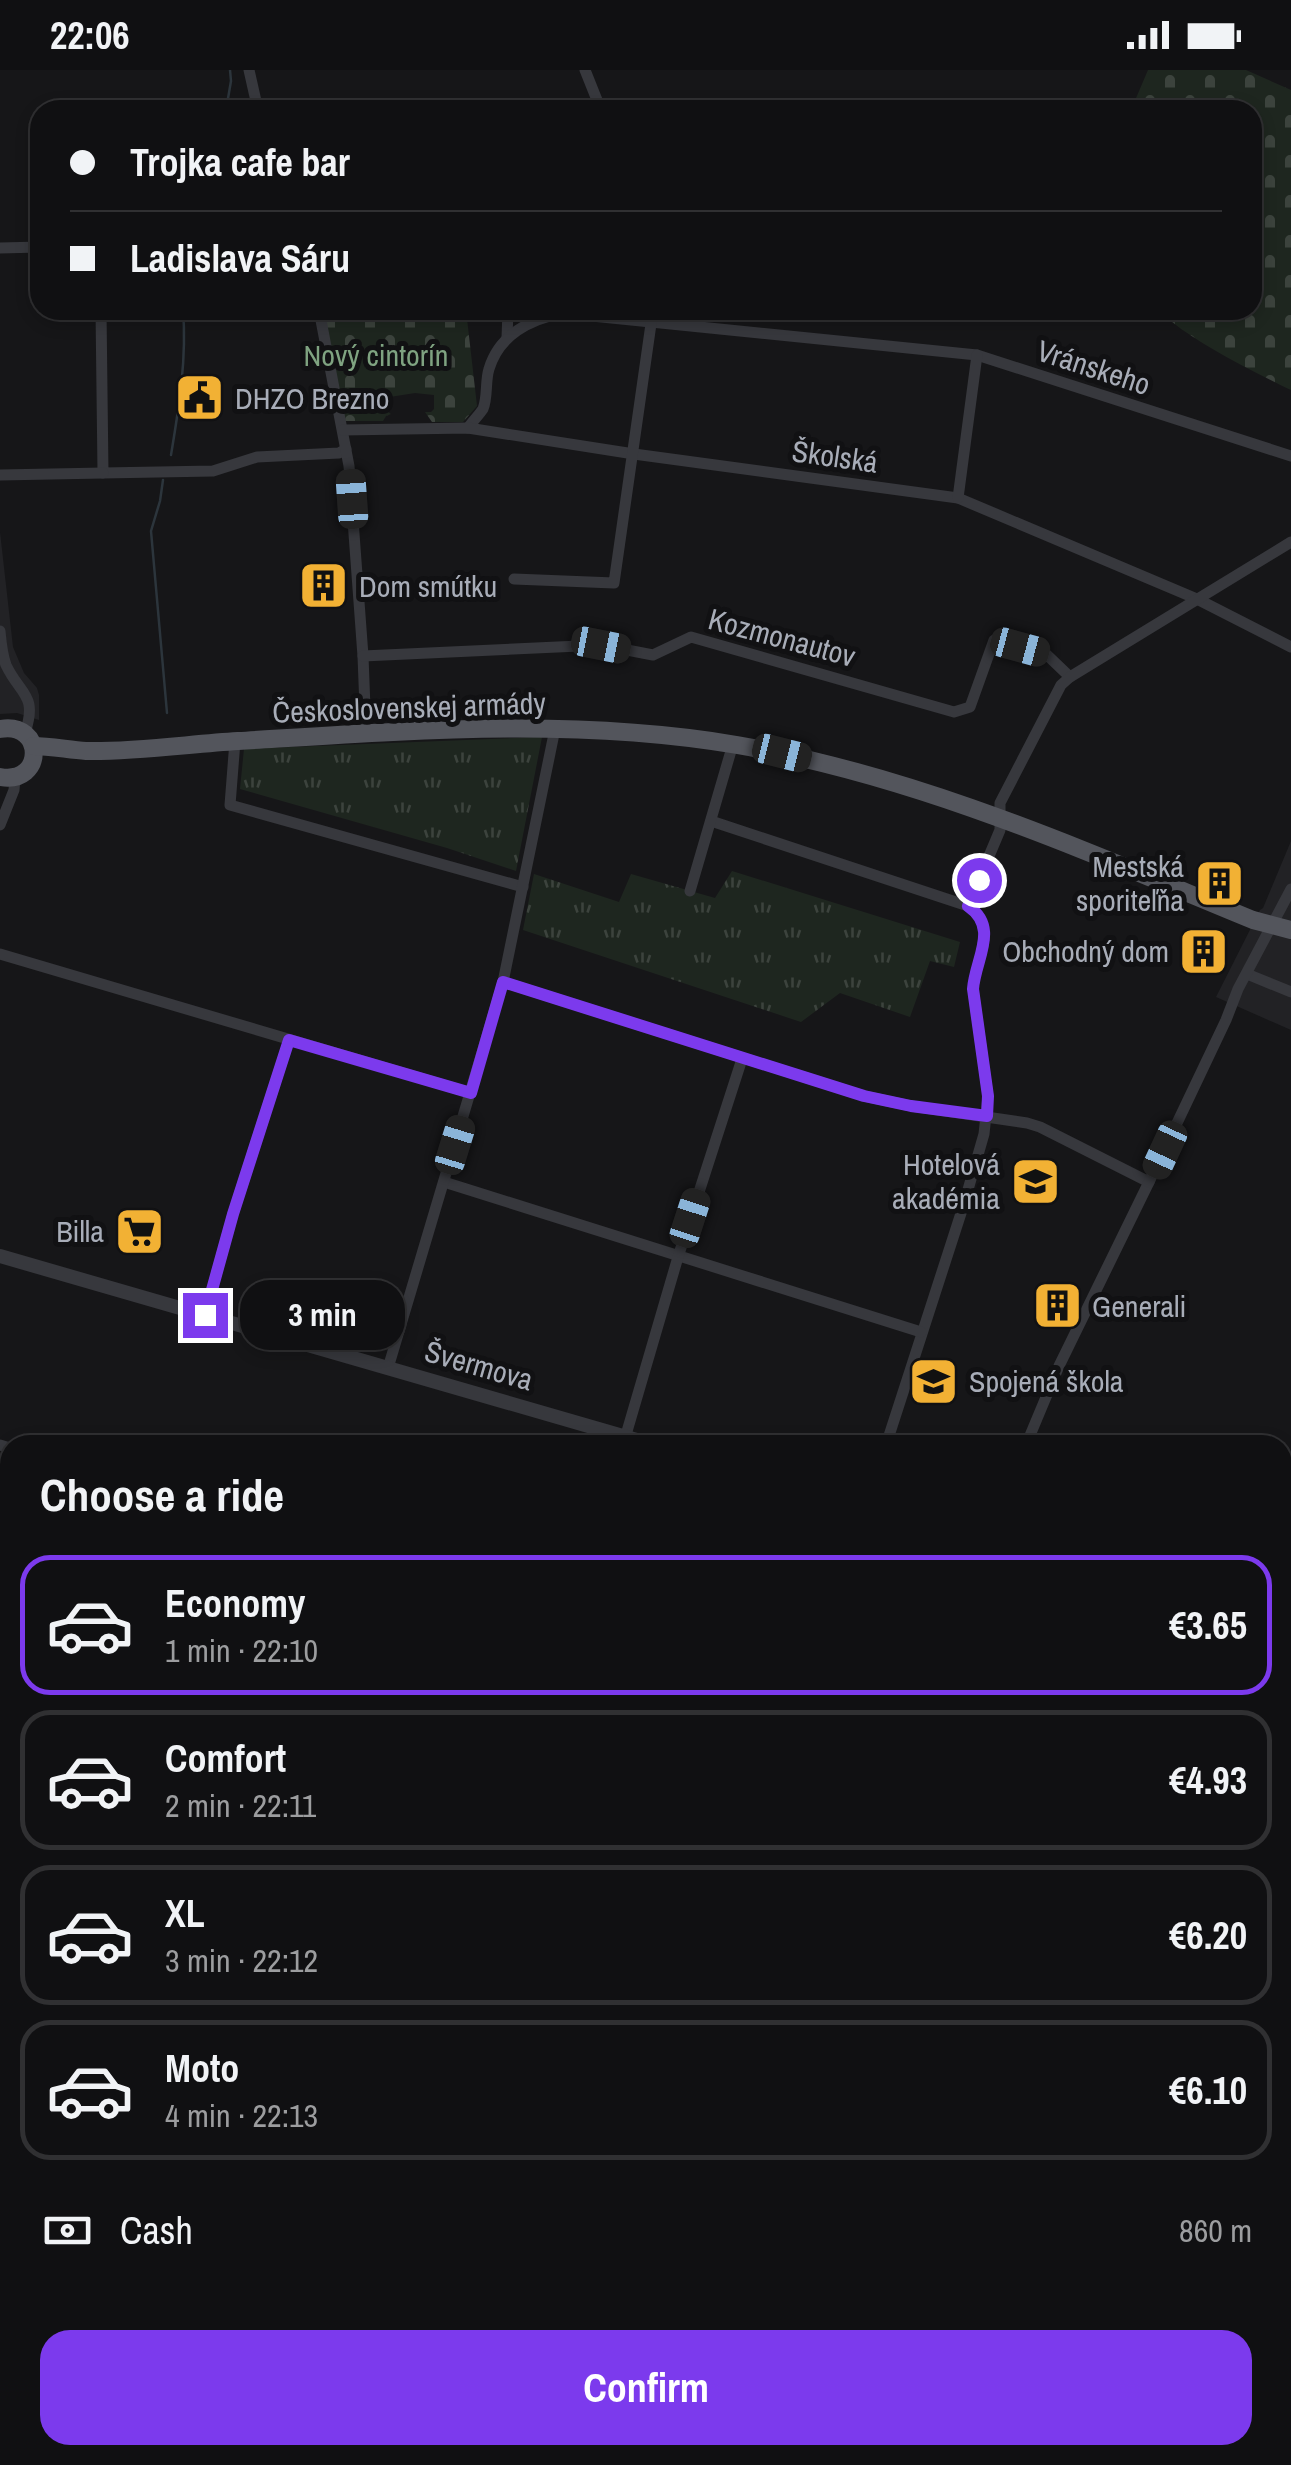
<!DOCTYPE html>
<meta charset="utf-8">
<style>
body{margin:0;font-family:"Archivo Narrow",sans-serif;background:#19191b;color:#f1f3f6;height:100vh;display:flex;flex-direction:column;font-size:38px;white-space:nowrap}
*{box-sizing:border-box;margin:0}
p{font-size:32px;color:#9c9d9f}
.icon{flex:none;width:55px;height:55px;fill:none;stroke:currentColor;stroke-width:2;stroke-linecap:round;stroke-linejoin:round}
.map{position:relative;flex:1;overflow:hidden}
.sheet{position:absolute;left:0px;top:1365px;width:1292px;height:1030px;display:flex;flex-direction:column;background:#101012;border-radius:30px 30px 0 0;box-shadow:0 5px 15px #0003,0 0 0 2px #303032}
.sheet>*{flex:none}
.top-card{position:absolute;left:30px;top:30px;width:1232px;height:220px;border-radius:30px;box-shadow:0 5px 15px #0003,0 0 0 2px #303032;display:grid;align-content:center;height:220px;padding:0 40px;background:#101012}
.end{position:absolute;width:45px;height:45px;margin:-22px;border:12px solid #7c3aed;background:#fff;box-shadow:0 0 0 5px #fff}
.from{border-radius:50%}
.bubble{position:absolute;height:70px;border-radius:30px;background:#101012;box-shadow:0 5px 15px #0003,0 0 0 2px #303032;font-size:32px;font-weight:700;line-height:70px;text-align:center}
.car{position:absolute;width:30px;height:60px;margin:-30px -15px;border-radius:12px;box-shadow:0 0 8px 2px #0007;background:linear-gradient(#222 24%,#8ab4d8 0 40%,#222 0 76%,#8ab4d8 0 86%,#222 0)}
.top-card b{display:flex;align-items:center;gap:35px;height:95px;font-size:38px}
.top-card b+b{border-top:2px solid #303032}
.top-card i{width:25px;height:25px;background:#f1f3f6}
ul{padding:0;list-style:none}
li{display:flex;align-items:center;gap:30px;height:140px;margin:0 20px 15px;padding:0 20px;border:5px solid #303032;border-radius:30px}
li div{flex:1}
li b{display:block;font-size:38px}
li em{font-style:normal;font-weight:700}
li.on{border-color:#7c3aed}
li>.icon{width:90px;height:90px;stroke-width:1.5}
h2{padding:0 40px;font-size:45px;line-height:120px}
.pay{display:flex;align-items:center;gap:25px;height:110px;padding:0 40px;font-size:38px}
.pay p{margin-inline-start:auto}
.button{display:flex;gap:20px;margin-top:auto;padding:20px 40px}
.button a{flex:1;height:115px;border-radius:30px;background:#7c3aed;color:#fff;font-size:40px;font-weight:700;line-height:115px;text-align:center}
.status{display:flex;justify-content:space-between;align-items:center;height:70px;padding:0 50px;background:#101012;direction:ltr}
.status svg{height:28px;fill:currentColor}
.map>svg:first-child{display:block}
.built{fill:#222225}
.grass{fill:url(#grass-tufts)}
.forest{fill:url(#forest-firs)}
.cemetery{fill:url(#cemetery-stones)}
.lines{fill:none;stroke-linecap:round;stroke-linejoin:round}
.stream{stroke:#2c353c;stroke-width:2.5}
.minor{stroke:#37383d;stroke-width:11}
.tertiary{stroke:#37383d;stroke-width:14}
.secondary{stroke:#45474d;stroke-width:15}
.primary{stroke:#53555c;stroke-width:18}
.rail-casing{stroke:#4a4c52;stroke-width:6}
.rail{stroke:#111113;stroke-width:2.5;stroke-dasharray:8;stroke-linecap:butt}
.route{stroke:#7c3aed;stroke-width:12}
.labels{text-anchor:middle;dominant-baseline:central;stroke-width:10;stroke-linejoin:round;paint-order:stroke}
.park-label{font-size:30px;fill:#7fa381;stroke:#111113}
.street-label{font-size:30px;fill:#a8adb8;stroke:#111113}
.poi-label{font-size:30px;fill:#a8adb8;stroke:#111113;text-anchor:start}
</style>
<div class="status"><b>22:06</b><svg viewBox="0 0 49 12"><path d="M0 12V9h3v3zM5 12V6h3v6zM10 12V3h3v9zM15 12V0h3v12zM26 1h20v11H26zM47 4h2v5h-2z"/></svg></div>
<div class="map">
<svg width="1291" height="2395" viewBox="0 0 1291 2395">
<defs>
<pattern id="grass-tufts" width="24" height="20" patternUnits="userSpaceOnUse" patternTransform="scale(2.5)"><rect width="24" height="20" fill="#1e261f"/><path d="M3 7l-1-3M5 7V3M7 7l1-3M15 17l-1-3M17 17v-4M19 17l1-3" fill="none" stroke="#3c433d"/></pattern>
<pattern id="forest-firs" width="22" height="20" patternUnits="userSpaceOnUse" patternTransform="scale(2.5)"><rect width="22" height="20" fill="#1e261f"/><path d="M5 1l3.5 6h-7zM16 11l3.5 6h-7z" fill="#3c433d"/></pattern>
<pattern id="cemetery-stones" width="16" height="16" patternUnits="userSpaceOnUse" patternTransform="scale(2.5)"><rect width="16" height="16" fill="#1e261f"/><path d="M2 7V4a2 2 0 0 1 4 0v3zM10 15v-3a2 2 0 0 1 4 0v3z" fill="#3c433d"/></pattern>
</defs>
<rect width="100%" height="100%" fill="#161618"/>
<g class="built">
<polygon points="0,462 13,577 24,603 37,618 39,625 39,650 17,643 0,644"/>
<polygon points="1291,771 1291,960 1216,927 1260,840 1263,838"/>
<polygon points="0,1659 10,1666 10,2308 0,2304"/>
<polygon points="324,2385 646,2385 647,2395 355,2395"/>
</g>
<g class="grass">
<polygon points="542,667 516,801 447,778 240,719 244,679"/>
<polygon points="732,801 960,872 954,897 930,891 910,947 840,923 801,952 523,860 534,804 619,832 631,804 715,828"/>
<polygon points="1291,2060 1291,2395 943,2395 947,2385 1282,2385 1282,2067"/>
<polygon points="646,2385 813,2385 827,2395 647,2395"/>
</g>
<g class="forest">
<polygon points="0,2304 10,2308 10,2385 71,2385 60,2395 0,2395"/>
<polygon points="972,2385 1227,2385 1218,2395 965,2395"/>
</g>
<g class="cemetery">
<path d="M1148 0H1246L1291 20V320C1252 301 1189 270 1158 240H1252V40H1131Z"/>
<polygon points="321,240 466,240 477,336 463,352 432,352 425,342 431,342 434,339 434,325 415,323 383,328 383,335 388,336 388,342 391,344 386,346 383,351 342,351"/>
</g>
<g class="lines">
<g class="stream">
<polyline points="226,40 231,11 230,0"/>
<path d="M171 385C179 337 187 288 183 240"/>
<polyline points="163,410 160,431 151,461 167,643"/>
<polyline points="252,2385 256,2394"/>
<polyline points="203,2395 219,2385"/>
</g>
<g class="minor">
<polyline points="249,0 258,40"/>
<polyline points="585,0 601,40"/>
<polyline points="0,178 40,177"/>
<polyline points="101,240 103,403 213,401 257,387 339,383 346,379"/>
<polyline points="319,240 349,396 363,586 366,664"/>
<polyline points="507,268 508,240"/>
<path d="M468 358C472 352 479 345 483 339 488 327 485 311 489 299 499 265 530 249 562 243L977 285 1291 386"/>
<polyline points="343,360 468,358 634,384 958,428 1197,529 1291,577"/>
<polyline points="0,405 103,403"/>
<polyline points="958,428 977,285"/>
<polyline points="514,509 614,513 653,240"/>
<path d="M0 561C1 572 2 584 6 595 20 625 38 624 25 663"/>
<polyline points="363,586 601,575 653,585 691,567 954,642 970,637 994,570 1046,584 1070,607"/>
<polyline points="235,671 230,735 523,817"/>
<path d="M711 751 968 836C1000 858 975 889 973 919L988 1026 984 1064 963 1137 886 1375"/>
<polyline points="0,755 14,720 15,708"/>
<polyline points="690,821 733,674"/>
<polyline points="968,836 1000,760 1000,733 1061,615 1070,607 1291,472"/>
<polyline points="0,884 471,1023"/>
<polyline points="1247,904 1291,922"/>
<polyline points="503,912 864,1026 911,1036 1027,1053 1040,1057 1149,1112"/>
<polyline points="444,1112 921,1262"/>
<polyline points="205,1245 233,1144 289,970"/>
<polyline points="388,1298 503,912 555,659"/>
<polyline points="0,1375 10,1378"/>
<polyline points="623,1375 678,1187 742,989"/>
<polyline points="1026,1375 1059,1296 1149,1112 1226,950 1238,919 1291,819"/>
<polyline points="0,1558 10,1564"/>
<polyline points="1282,1560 1291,1563"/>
<polyline points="1282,1644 1291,1647"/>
<polyline points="1282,1931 1291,1926"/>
<polyline points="0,2368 10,2370"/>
<polyline points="172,2385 182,2389 200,2385"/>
<polyline points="857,2385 871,2388 889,2385"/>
<polyline points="259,2395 274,2385"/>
<polyline points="347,2395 347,2385"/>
</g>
<g class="tertiary">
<polyline points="0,1186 654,1375"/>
<polyline points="1282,2108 1291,2101"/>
</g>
<g class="secondary">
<polyline points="1282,1512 1291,1489"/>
<polyline points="927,2385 928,2395"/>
</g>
<g class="primary">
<path d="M0 659C45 651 45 715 0 707"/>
<path d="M33 676C51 676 69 680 86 681 135 682 189 674 238 671 403 661 573 647 737 675 918 706 1085 781 1253 850L1291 860"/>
<polyline points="0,1963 10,1968"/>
<polyline points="1282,2151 1291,2147"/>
</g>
<defs>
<g id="rail">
<polyline points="0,1846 10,1851"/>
<polyline points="1282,2026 1291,2019"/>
<polyline points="0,2045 10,2051"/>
</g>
</defs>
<use href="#rail" class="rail-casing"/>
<use href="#rail" class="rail"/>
</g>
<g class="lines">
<path class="route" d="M205 1245 233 1144 289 970 471 1023 503 912 864 1026 911 1036 987 1046 988 1026 973 919C975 889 1000 858 968 836L979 810"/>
</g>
<defs>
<symbol id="civic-square" viewBox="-11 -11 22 22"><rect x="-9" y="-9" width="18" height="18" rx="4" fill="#f2b134" stroke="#111113"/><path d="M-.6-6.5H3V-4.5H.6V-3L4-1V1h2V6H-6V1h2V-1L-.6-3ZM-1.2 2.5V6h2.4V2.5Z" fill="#111"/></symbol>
<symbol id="building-square" viewBox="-11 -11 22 22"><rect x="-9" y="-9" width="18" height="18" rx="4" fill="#f2b134" stroke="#111113"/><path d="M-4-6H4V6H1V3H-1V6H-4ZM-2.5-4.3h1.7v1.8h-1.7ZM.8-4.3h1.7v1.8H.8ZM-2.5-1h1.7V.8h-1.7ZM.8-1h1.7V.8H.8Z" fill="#111"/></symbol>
<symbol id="school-square" viewBox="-11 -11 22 22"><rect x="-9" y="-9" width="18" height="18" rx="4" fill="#f2b134" stroke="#111113"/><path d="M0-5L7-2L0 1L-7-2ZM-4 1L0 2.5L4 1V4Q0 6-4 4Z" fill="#111"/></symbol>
<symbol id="supermarket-square" viewBox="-11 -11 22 22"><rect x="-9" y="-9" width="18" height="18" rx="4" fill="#f2b134" stroke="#111113"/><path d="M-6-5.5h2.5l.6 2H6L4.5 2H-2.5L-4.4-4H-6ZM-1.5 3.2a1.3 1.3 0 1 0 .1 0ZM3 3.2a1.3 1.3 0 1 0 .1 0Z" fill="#111"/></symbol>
<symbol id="university-square" viewBox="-11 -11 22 22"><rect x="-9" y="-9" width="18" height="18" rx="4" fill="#f2b134" stroke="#111113"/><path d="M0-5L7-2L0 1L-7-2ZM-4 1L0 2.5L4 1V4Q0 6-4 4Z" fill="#111"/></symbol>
</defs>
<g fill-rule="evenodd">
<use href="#civic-square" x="172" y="300" width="55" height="55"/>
<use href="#building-square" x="296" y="488" width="55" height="55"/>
<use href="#building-square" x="1192" y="786" width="55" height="55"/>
<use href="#building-square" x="1176" y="854" width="55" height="55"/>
<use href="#school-square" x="1008" y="1084" width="55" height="55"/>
<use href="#supermarket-square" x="112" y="1134" width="55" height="55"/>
<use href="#building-square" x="1030" y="1208" width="55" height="55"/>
<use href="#university-square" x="906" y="1284" width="55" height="55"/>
</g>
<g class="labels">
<g class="park-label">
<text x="376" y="285">Nový cintorín</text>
</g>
<g class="street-label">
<text transform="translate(1094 297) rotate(18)">Vránskeho</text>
<text transform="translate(835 386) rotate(8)">Školská</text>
<text transform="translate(782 567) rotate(15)">Kozmonautov</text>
<text transform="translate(409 637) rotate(-2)">Československej armády</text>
<text transform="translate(479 1295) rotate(16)">Švermova</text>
</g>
<g class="poi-label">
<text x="235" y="328">DHZO Brezno</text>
<text x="359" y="516">Dom smútku</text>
<text x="1184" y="796" text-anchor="end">Mestská<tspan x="1184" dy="34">sporiteľňa</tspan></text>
<text x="1169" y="881" text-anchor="end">Obchodný dom</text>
<text x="1000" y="1094" text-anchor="end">Hotelová<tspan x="1000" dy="34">akadémia</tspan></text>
<text x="104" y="1161" text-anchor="end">Billa</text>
<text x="1092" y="1236">Generali</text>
<text x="969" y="1311">Spojená škola</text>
</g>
</g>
</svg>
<i class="end from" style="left:979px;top:810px"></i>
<i class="end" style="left:205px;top:1245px"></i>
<div class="bubble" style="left:240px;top:1210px;width:165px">3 min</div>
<i class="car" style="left:352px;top:429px;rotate:356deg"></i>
<i class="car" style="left:601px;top:575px;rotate:101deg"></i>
<i class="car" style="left:1020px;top:577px;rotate:105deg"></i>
<i class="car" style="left:782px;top:683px;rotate:104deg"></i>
<i class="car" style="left:455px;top:1075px;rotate:17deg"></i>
<i class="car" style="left:1165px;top:1080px;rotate:205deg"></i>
<i class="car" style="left:690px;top:1148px;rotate:18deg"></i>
<div class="top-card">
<b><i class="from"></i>Trojka cafe bar</b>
<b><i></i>Ladislava Sáru</b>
</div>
<section class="sheet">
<h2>Choose a ride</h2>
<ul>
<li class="on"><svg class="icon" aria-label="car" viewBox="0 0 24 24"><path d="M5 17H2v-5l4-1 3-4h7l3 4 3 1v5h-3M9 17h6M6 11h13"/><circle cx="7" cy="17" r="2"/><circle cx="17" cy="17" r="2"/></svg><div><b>Economy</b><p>1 min · 22:10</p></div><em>€3.65</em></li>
<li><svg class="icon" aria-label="car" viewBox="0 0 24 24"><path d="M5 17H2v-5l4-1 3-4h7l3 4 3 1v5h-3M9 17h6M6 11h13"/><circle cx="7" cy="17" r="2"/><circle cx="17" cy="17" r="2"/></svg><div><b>Comfort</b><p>2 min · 22:11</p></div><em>€4.93</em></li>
<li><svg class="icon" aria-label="car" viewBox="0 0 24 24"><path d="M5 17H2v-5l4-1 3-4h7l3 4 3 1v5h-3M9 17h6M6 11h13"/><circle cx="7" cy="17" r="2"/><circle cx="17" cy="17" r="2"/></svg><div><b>XL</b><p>3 min · 22:12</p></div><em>€6.20</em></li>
<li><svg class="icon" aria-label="car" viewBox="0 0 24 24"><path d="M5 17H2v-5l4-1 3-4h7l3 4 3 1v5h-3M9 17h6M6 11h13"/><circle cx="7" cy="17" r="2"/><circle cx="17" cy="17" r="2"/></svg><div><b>Moto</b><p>4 min · 22:13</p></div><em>€6.10</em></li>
</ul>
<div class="pay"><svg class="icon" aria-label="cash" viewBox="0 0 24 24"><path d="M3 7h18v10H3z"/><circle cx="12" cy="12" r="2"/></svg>Cash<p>860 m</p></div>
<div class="button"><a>Confirm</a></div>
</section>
</div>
